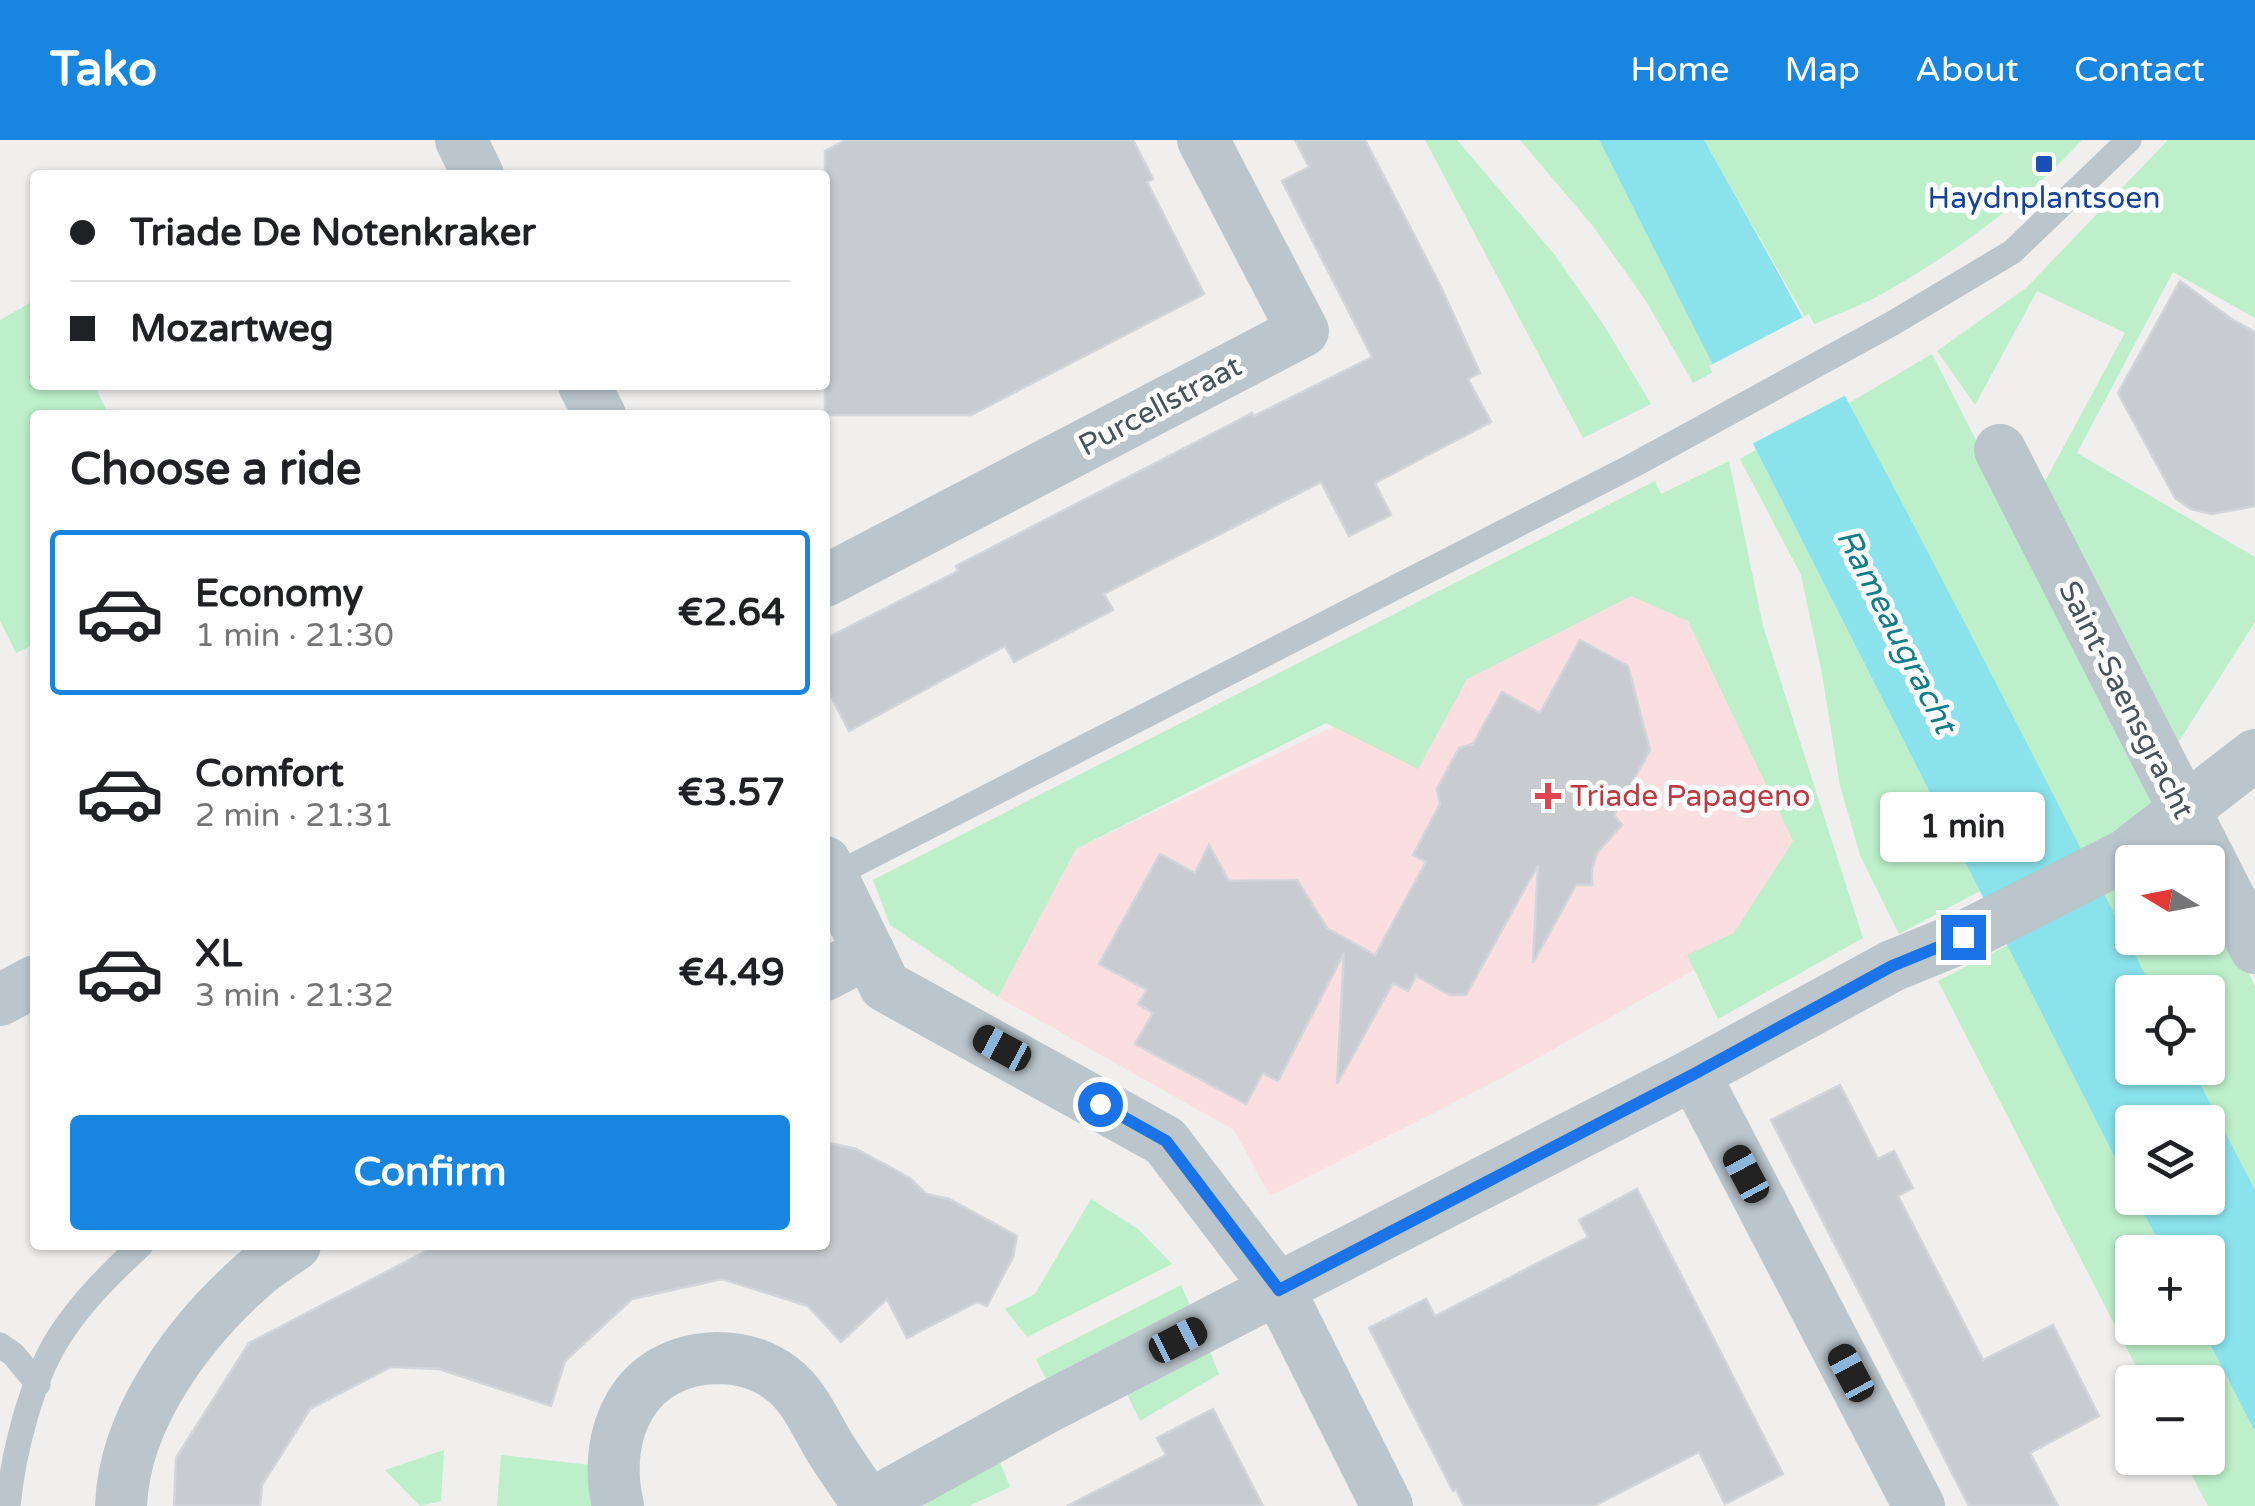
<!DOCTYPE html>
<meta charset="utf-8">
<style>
body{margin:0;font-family:"Varela Round",sans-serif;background:#f2f2f2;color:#202124;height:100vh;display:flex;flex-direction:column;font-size:38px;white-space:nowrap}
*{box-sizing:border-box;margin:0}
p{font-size:32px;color:#757577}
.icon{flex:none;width:55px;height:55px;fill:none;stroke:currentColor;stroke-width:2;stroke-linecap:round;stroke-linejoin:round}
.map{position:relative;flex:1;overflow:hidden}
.sheet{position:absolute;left:30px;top:270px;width:800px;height:840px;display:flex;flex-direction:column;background:#fff;border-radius:10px;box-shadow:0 2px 8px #0004}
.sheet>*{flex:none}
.guide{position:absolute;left:30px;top:30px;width:800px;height:220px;border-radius:10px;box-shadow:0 2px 8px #0004;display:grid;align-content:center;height:220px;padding:0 40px;background:#fff}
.needle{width:65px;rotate:280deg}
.buttons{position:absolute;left:2115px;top:705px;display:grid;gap:20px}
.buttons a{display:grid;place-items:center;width:110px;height:110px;border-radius:10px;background:#fff;box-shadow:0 2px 8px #0004;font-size:50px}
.end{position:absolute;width:45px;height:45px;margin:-22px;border:12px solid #1a73e8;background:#fff;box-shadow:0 0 0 5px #fff}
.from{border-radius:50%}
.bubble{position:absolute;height:70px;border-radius:10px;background:#fff;box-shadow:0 2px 8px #0004;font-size:32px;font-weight:800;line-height:70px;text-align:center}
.car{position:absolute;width:30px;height:60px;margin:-30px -15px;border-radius:12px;box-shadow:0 0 8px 2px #0007;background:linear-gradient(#222 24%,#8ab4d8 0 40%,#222 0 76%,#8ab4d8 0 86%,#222 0)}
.guide b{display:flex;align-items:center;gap:35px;height:95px;font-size:38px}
.guide b+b{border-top:2px solid #e0e0e0}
.guide i{width:25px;height:25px;background:#202124}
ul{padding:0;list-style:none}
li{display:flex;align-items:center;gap:30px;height:165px;margin:0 20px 15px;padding:0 20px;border:5px solid transparent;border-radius:10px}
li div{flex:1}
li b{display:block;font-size:38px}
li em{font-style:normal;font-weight:800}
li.selected{border-color:#1886e1}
li>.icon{width:90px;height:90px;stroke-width:1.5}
h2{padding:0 40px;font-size:45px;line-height:120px}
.button{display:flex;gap:20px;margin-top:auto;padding:20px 40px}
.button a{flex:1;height:115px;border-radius:10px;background:#1886e1;color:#fff;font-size:40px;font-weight:800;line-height:115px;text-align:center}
header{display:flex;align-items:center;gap:60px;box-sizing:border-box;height:140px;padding:0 50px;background:#1886e1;color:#fff}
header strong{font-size:48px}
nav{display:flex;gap:55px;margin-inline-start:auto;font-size:35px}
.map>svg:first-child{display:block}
.medical{fill:#fbdedf}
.green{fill:#bcefca}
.water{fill:#89e2ec}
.pier{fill:#f1eeee}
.building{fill:#c8ccd1;stroke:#d2d5da;stroke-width:2.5}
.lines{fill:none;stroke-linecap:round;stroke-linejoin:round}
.service{stroke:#bac5cc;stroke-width:25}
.minor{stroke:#bac5cc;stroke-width:52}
.route{stroke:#1a73e8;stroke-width:12}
.transit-dot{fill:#1a4fb4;stroke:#fff;stroke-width:4}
.health-dot{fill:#e0444e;stroke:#fff;stroke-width:4}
.labels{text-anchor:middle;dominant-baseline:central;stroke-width:10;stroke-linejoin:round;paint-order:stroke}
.transit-label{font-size:30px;fill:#164399;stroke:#fff}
.street-label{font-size:30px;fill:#46545c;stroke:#fff}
.health-label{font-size:30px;fill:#be3a42;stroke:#fff;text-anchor:start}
.water-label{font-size:32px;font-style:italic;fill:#0c7f8b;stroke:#fff}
</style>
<header>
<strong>Tako</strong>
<nav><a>Home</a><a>Map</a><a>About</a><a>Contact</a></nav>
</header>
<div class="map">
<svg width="2255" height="1366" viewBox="0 0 2255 1366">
<rect width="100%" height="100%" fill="#f1eeee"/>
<polygon class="medical" points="1628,447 1693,478 1805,707 1735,807 1502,938 1270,1056 1234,990 998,857 1076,709"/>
<g class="green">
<polygon points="1425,0 1457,0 1554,114 1605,187 1651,264 1583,298"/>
<polygon points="1520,0 1599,0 1717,230 1693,243 1646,161 1592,85"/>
<path d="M1704 0H2082C2029 58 1961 108 1894 147 1868 163 1838 174 1810 186Z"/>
<polygon points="2168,0 2255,0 2255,178 2173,132 2077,313 2255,417 2255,482 2174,609 2036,358 2125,193 2037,151 1975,265 1937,211 2026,148"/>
<polygon points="35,160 35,245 94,245 109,275 35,275 35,504 16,513 0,481 0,180"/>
<polygon points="1932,214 2191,722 2132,722 2132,798 2208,798 2208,756 2255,846 2255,1050 2192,928 2208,928 2208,852 2153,852 1849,263"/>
<polygon points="1756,310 1980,751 1899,794 1860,715 1840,646 1822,534 1801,435 1740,319"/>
<polygon points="1729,321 1763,486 1863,798 1718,879 1687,815 1734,793 1793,701 1688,481 1631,456 1467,539 1418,629 1326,583 1076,709 998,857 890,785 873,740 1655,341 1661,354"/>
<polygon points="2008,805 2132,1051 2132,1058 2136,1058 2164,1112 2132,1112 2132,1188 2202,1188 2255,1292 2255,1366 2208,1366 2183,1318 2208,1318 2208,1242 2144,1242 1938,841"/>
<polygon points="1091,1059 1138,1089 1172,1124 1027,1197 1005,1169 1035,1154"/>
<polygon points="1181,1145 1192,1170 1046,1239 1036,1219"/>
<polygon points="1208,1207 1219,1234 1140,1281 1127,1254"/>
<polygon points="444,1310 441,1361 420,1366 385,1330"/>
<polygon points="501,1315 591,1325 598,1366 497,1366"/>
<polygon points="1000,1322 1010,1347 969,1366 926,1366 920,1354"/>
</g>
<path class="water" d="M1599 0H1704C1863 280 2008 566 2154 852H2132V928H2192L2255 1050V1292L2202 1188H2208V1112H2164L2136 1058H2208V982H2132V1051Z"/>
<polygon class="pier" points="1809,174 1850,253 1748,306 1709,226"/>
<g class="building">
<polygon points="845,0 1133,0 1153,39 1147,42 1204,154 971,275 825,275 825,11"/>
<polygon points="1295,0 1365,0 1441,147 1480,233 1468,239 1491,282 1375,343 1391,375 1349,396 1321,342 1104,454 1113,470 1014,522 1005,506 849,591 825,545 825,499 958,431 956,426 1233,283 1252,273 1254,276 1372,217 1282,41 1309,27"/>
<polygon points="2180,141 2233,180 2255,192 2255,366 2212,374 2191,369 2175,358 2118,253"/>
<polygon points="1580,500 1628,526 1650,610 1614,675 1622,685 1597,713 1592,728 1592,745 1576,745 1533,823 1538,725 1466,855 1450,855 1416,836 1408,851 1393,843 1337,944 1344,813 1278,941 1263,933 1246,964 1135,904 1153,873 1138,864 1147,850 1099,824 1160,714 1195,733 1209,705 1229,741 1297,740 1327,788 1375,815 1426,722 1413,715 1440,664 1437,649 1459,608 1473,604 1502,552 1540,573"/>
<polygon points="1840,945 1878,1019 1894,1011 1913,1048 1898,1056 1983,1220 2053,1185 2099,1276 2030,1313 2058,1366 1969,1366 1952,1333 1771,980"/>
<polygon points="825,1002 856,1009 910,1038 926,1054 949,1059 1017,1096 1013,1117 987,1166 977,1162 907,1198 887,1159 841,1202 808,1166 722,1139 632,1159 565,1221 551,1266 439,1229 391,1227 310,1269 262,1345 260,1366 174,1366 176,1318 249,1203 438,1105 825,1105"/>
<polygon points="1637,1049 1783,1334 1725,1364 1699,1312 1594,1366 1464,1366 1456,1349 1453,1351 1369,1188 1426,1159 1435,1176 1507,1139 1588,1097 1579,1080"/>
<polygon points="1213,1269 1263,1366 1067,1366 1166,1315 1157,1298"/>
</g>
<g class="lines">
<g class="service">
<polyline points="825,740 1632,326 1893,183 2012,112 2129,0"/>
<polyline points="0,1205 13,1214 38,1244"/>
<path d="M8 1366C13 1314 31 1241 59 1197 82 1161 111 1133 141 1105"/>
</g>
<g class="minor">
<polyline points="461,0 478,35"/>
<polyline points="584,245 600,275"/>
<polyline points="2000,310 2255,808"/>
<polyline points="825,441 1303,191 1203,0"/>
<polyline points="825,722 885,846 1165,1001 1279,1150 1387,1366"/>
<polyline points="825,835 869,812"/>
<polyline points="0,860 35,841"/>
<polyline points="1694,934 1919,1366"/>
<path d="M121 1366C124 1279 188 1193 251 1137 264 1125 280 1115 295 1105"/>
<path d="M618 1366C601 1293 634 1220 717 1218 739 1218 763 1224 782 1239 804 1255 816 1285 830 1308 843 1328 856 1347 869 1366"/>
<polyline points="868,1366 1042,1270 1694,934 1892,826 1963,797 2126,715 2255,615"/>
</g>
</g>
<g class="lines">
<polyline class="route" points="1100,964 1166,1001 1279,1150 1694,934 1892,826 1963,797"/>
</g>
<rect class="transit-dot" x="2034" y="14" width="20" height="20" rx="5"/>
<path class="health-dot" d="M1543 641h10v10h10v10h-10v10h-10v-10h-10v-10h10z"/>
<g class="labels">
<g class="transit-label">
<text x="2044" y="58">Haydnplantsoen</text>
</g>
<g class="street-label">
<text transform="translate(1160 266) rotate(-28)">Purcellstraat</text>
<text transform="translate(2126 560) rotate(63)">Saint-Saensgracht</text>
</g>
<g class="health-label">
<text x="1570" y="656">Triade Papageno</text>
</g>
<g class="water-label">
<text transform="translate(1896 491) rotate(63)">Rameaugracht</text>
</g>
</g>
</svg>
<div class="buttons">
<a><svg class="needle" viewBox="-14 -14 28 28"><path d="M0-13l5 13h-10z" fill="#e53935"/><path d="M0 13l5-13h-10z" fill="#757577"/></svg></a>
<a><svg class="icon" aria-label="locate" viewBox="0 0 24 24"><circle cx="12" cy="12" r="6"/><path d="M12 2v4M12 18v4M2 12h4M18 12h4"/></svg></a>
<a><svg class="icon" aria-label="layers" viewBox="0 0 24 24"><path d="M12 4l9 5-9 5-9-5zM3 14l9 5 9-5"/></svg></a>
<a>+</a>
<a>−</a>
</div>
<i class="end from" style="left:1100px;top:964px"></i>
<i class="end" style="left:1963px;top:797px"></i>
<div class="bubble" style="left:1880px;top:652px;width:165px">1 min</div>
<i class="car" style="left:1002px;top:908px;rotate:298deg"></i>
<i class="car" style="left:1746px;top:1034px;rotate:332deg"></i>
<i class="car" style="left:1178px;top:1200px;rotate:63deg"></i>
<i class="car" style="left:1851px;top:1233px;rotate:332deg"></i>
<div class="guide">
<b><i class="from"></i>Triade De Notenkraker</b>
<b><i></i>Mozartweg</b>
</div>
<section class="sheet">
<h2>Choose a ride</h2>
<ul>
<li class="selected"><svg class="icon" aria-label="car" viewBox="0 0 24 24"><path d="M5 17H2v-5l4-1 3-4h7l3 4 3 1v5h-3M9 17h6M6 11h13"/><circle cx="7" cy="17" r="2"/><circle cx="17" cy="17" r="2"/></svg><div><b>Economy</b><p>1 min · 21:30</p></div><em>€2.64</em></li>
<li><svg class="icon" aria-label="car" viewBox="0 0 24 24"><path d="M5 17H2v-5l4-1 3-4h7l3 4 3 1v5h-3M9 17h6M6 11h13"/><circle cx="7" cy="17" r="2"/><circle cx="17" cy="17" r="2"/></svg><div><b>Comfort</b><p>2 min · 21:31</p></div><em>€3.57</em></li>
<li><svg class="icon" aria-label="car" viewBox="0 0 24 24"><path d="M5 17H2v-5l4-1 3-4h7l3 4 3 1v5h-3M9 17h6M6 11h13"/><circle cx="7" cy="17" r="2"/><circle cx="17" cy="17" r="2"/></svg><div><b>XL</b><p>3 min · 21:32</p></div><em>€4.49</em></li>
</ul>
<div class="button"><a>Confirm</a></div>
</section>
</div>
